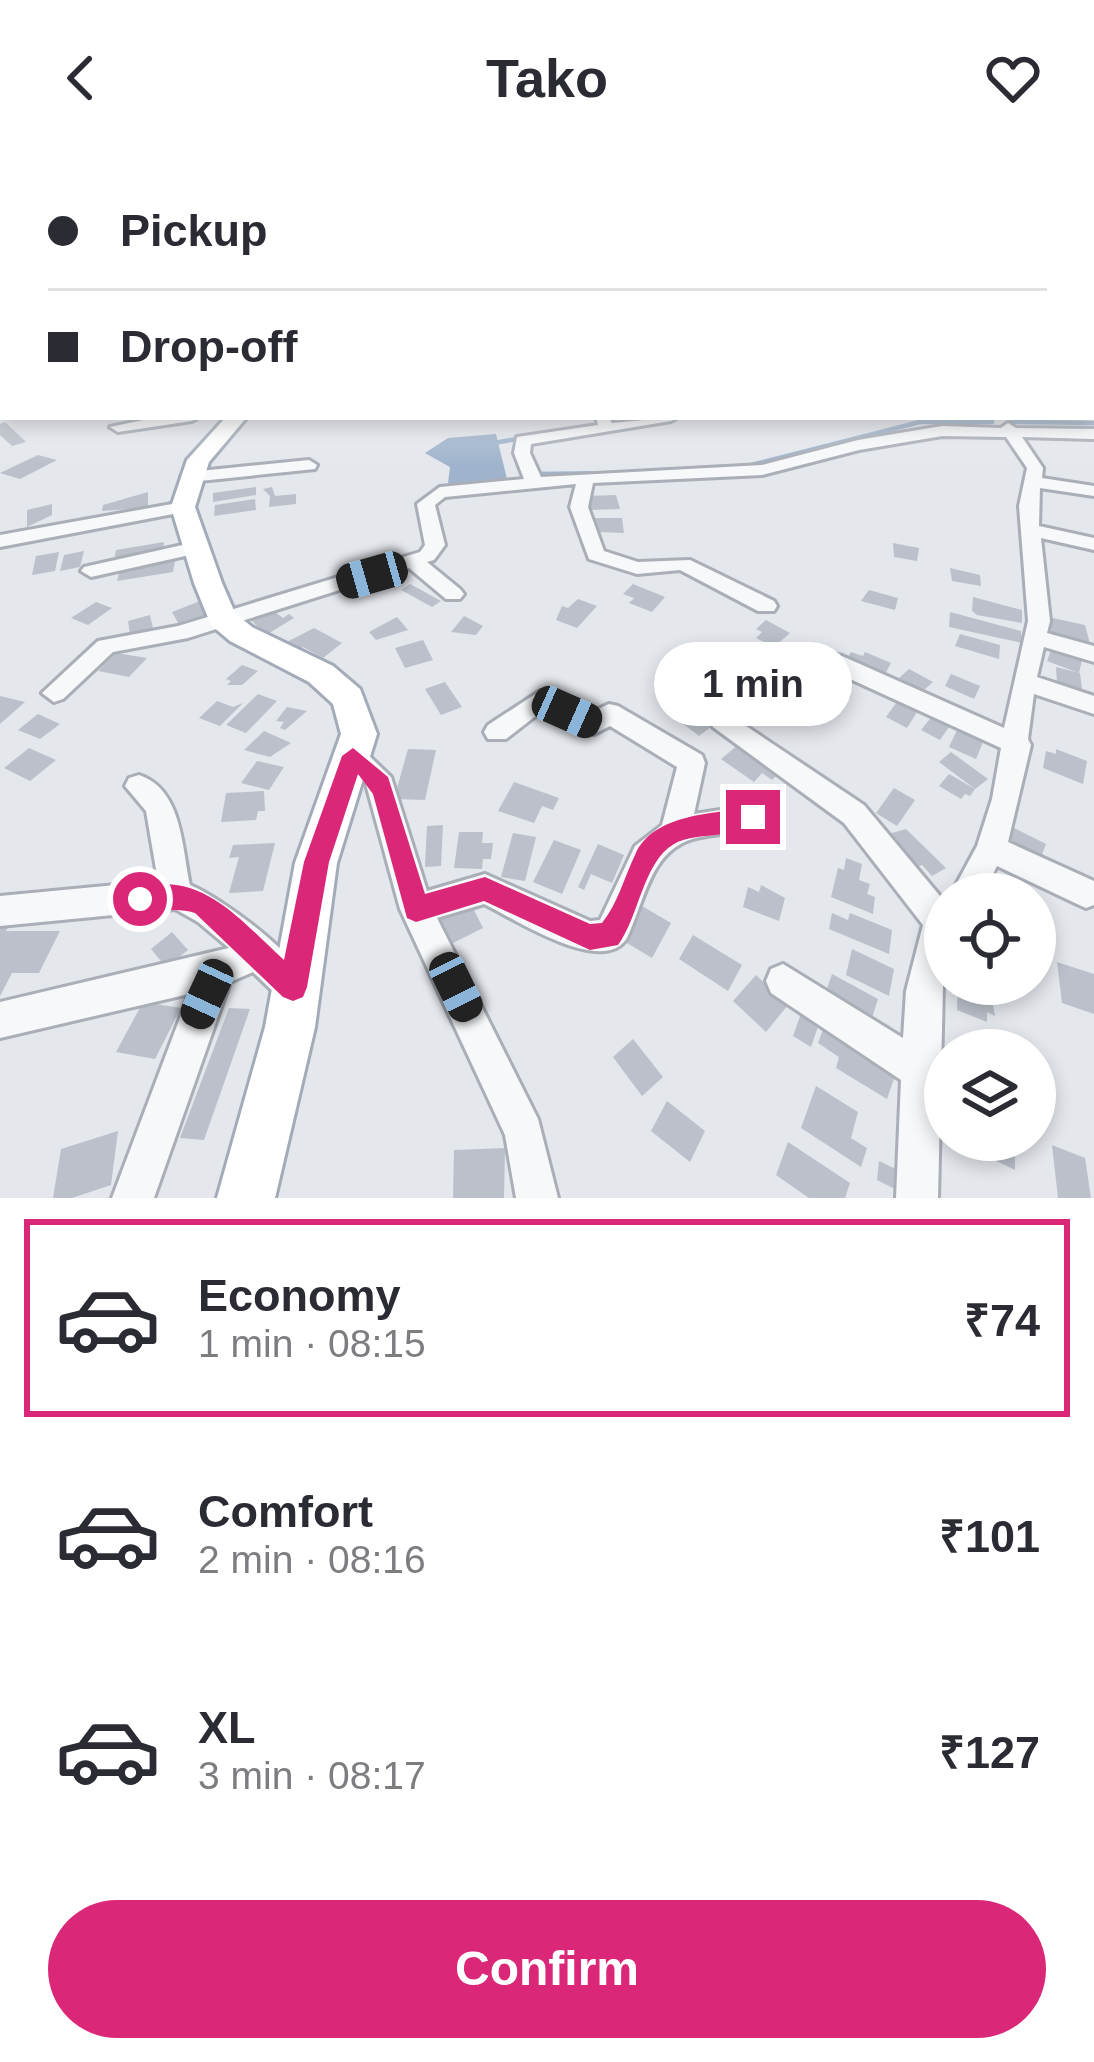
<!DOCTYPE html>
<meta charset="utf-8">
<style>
body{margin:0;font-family:Arial,sans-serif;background:#f2f2f3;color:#2b2b33;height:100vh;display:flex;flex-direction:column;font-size:45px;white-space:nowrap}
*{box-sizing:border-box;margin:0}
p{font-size:39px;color:#7c7c81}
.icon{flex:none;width:66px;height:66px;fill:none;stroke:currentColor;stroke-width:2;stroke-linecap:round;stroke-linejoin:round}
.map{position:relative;height:1042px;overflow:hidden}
.panel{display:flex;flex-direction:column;background:#fff;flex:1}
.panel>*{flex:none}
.top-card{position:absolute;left:0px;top:0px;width:1095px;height:264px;box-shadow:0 6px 18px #0003;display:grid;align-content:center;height:264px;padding:0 48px;background:#fff}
.tools{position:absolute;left:924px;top:717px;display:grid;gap:24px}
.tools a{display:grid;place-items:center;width:132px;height:132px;border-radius:50%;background:#fff;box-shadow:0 6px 18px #0003;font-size:60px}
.end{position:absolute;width:54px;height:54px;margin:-27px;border:15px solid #db2777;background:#fff;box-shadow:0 0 0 6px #fff}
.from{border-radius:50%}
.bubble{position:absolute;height:84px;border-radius:42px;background:#fff;box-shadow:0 6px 18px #0003;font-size:39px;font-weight:600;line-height:84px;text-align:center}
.car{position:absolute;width:36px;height:72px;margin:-36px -18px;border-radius:15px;box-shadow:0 0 9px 3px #0007;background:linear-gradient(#222 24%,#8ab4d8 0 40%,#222 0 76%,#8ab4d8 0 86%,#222 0)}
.top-card b{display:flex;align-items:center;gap:42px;height:114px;font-size:45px}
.top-card b+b{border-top:3px solid #e1e1e2}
.top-card i{width:30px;height:30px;background:#2b2b33}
ul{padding:21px 0 0;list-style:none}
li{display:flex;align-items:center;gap:36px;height:198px;margin:0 24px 18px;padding:0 24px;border:6px solid transparent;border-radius:0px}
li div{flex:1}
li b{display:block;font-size:45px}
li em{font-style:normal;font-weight:600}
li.active{border-color:#db2777}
li>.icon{width:108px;height:108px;stroke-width:1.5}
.button{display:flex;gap:24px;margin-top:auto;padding:24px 48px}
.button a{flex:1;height:138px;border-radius:72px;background:#db2777;color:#fff;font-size:48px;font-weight:600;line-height:138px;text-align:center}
header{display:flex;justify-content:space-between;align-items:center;height:156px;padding:0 48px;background:#fff;font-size:54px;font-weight:600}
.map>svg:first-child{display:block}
.water{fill:#9fb4cc}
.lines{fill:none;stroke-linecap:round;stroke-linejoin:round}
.stream-far1{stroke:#9fb4cc;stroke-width:3}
.stream{stroke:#9fb4cc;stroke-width:4.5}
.building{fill:#bbc0ca}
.minor-casing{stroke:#a9aeb7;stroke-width:6}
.major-casing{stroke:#a3abb8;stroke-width:6}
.minor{fill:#f7f8fa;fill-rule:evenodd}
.major{fill:#fff;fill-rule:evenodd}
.route{fill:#db2777}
</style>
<header><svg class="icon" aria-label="back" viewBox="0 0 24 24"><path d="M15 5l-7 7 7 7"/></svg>Tako<svg class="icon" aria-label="heart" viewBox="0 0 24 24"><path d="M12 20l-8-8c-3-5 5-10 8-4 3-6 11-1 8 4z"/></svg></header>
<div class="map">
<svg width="1094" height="1042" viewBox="0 0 1094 1042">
<rect width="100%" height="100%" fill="#e4e7ec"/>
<polygon class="water" points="496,278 508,327 448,327 450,311 425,297 448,282"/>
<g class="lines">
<polyline class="stream-far1" points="643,263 654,261"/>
<g class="stream">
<polyline points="628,266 654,261"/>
<polyline points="1011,266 1094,267"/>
<polyline points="494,287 522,282"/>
<polyline points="744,311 920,266 992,266"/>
<polyline points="534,318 623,317"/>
</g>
</g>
<g class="building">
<polygon points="5,266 26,286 12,290 0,279 0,268"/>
<polygon points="38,299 57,304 20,323 0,317"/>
<polygon points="256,331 256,339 213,346 213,337"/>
<polygon points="272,331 275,340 296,338 296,348 269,351 270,340 263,333"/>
<polygon points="148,336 148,352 102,355 103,349"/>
<polygon points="616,339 620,353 589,354 586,340"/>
<polygon points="255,343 256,354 214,360 215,349"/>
<polygon points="52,348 52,359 27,371 27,354"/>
<polygon points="595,362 622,362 624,377 596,376"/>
<polygon points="164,386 163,397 114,405 116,394"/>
<polygon points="893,387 919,392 917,405 894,401"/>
<polygon points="84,395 80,411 60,415 64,399"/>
<polygon points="59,396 55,415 32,419 36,400"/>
<polygon points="175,405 173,416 117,425 120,413"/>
<polygon points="950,412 980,419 981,430 952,425"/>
<polygon points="410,428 441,445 432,451 401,434"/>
<polygon points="633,428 665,441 652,456 629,447 634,442 623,438"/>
<polygon points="869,434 898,442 895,454 861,445"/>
<polygon points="973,441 1022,454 1022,467 977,459 972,455"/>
<polygon points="578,443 597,450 577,472 556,464 562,450 568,452"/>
<polygon points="200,445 210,460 181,472 172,456"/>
<polygon points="96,446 112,452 88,469 71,462"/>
<polygon points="268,451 283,462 289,458 294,462 266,479 248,461"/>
<polygon points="950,456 1021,475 1022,487 949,471"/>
<polygon points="150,459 153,472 130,479 128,465"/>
<polygon points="464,460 483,470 476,479 451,476"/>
<polygon points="397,461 408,474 376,484 369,476"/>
<polygon points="1048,461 1085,469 1090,488 1052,479"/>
<polygon points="766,464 790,477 774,491 756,482 762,476 756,473"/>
<polygon points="314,472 342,487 323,502 303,491 296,496 283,488"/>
<polygon points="960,478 1000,489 999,503 955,490"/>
<polygon points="423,484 433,504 405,512 395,492"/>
<polygon points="803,486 825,496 810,514 788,503"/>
<polygon points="1053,489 1082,504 1079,517 1047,505"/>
<polygon points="851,496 863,500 865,496 891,507 884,520 846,504"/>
<polygon points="116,497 147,502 129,521 98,515"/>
<polygon points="732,502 760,521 747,530 719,510"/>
<polygon points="242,509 258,515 242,529 227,529 231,525 226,523"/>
<polygon points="1056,511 1080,517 1082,533 1057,527"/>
<polygon points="909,513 933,526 923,535 899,522"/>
<polygon points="951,518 980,530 974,543 945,530"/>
<polygon points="445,526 462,551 441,559 425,533"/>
<polygon points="258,538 277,545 246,577 226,569"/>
<polygon points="0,540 25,546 0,568"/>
<polygon points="707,541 727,555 713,566 692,551"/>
<polygon points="899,543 919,553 907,572 886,561"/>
<polygon points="217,545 233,551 243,547 220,570 199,562"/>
<polygon points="287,551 307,555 285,574 280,572 284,566 276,565"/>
<polygon points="688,555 711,571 699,580 677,563"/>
<polygon points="38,558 60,568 40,583 18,574"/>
<polygon points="933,559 951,568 940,584 921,574"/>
<polygon points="957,574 983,586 976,603 949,591"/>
<polygon points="264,575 291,587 270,601 244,594"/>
<polygon points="739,588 780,616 772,624 762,617 754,626 721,603"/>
<polygon points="29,592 56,604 30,625 4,612"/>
<polygon points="408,593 436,594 425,644 394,643"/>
<polygon points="1056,593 1087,605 1083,628 1043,612 1046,595 1056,598"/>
<polygon points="951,596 988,623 975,633 939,606"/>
<polygon points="257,605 284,611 269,634 241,627"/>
<polygon points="949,618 975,633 970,640 965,638 961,643 939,630"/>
<polygon points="514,626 559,642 553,654 542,650 534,667 498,655"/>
<polygon points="894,632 915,644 897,670 876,657"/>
<polygon points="264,635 265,655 258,655 256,664 221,666 226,637"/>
<polygon points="1004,667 1046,688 1041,701 999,679"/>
<polygon points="443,669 441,710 425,711 427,670"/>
<polygon points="906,673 946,712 932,720 922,709 917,711 885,679"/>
<polygon points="459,676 483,676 482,687 493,687 491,703 483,703 482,713 454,712"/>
<polygon points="513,677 536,681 525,725 501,721"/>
<polygon points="554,684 581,694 562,738 533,726"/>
<polygon points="275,687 263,735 229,737 239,701 229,702 233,689"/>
<polygon points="598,688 624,699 612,727 591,718 584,734 578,731"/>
<polygon points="846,702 862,708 859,724 870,728 867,738 875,741 873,758 831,741 838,712 844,714"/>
<polygon points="761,729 785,742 779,765 743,751 748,731 759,736"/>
<polygon points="469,744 483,772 449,789 436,760"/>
<polygon points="642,750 671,767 652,802 622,784"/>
<polygon points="832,757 848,764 850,757 892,774 889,798 829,773"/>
<polygon points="0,768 10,768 6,775 60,775 39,817 12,817 0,840"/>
<polygon points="172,776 188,794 166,811 151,793"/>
<polygon points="693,779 742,809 728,835 679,803"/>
<polygon points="852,793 894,813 889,840 846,819"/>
<polygon points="1057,806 1094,818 1094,858 1062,847"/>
<polygon points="832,818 878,843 869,871 823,844"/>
<polygon points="756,819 788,849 766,876 733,845"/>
<polygon points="958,828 990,834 995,860 987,856 987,866 957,854"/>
<polygon points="143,846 181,852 155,903 116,896"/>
<polygon points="804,849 822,859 811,891 793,880"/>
<polygon points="229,852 250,853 204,984 180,982"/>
<polygon points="824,871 896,917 887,943 836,912 839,901 818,887"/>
<polygon points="633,883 663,921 642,940 613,901"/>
<polygon points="816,930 858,956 851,982 867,992 861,1011 801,972"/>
<polygon points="667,945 705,975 690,1006 651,975"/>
<polygon points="118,975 111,1029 72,1042 53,1042 61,993"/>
<polygon points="985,984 1015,984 1015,1014 984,999"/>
<polygon points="788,986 850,1027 845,1042 809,1042 776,1019"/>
<polygon points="1052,989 1085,1002 1091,1042 1058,1042"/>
<polygon points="505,992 504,1042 453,1042 454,994"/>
<polygon points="879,1005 904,1017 903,1037 877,1024"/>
</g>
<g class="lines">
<defs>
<g id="minor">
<rect x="1092" y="195" width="2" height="8"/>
<polygon points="0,236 3,236 0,245"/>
<polygon points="158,261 199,261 192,265 118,276 110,271"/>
<polygon points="596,261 608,261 612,267 678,261 671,265 531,288 530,297 541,321 762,309 858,284 942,270 1001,272 1008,267 1016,272 1094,273 1094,283 1022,281 1043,312 1042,322 1094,330 1094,340 1040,332 1039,370 1094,382 1094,394 1041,382 1050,465 1047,477 1094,490 1094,506 1044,491 1037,521 1094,540 1094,558 1034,538 1028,583 1031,589 1008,686 1094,725 1094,749 1086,752 1075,747 997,710 983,738 951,738 977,690 992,643 1001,592 826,512 822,506 834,498 842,500 1004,572 1028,465 1019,350 1027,312 1006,281 942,280 859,294 762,319 593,327 588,351 604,395 638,406 690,404 774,445 777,450 774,455 758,455 680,414 637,418 589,403 570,351 576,328 445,341 435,349 445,389 434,404 427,406 460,433 464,438 460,443 446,443 409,412 188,482 113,496 63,543 54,546 42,537 98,485 178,470 420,396 425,389 417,348 440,331 524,323 514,297 517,281 598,269"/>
<polygon points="309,304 317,309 315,313 190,326 181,321 190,316"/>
<polygon points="183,346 192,351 189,355 0,391 0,379"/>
<polygon points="196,386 206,392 203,396 91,421 81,415 84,411"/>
<path d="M540 535 592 556 609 548 618 550 702 599 705 607 694 658 753 649 763 652 767 661 763 670C742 677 718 677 696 682 650 693 645 745 627 782 603 821 515 763 484 748L437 762 538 963 558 1042H516L505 979 400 753 366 628 340 600 344 593 353 589 362 593 391 621 427 735 485 718 590 765 600 764 635 690 662 669 677 611 610 570 594 578 542 555 506 583H488L484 576 488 569Z"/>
<polygon points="722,554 864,649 945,746 938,1042 896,1042 901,924 771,837 766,825 771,813 783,808 903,882 906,835 923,769 844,667 713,571 709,564 713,557"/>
<path d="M139 619C182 633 182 691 190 729 223 743 297 798 310 831L305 843 293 848 281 843 253 816 230 826 154 1042H112L189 838 0 882V846L229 792 198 766 175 753 0 770V740L158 725 146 655 125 630 129 622Z"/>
</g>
<polygon id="major" points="226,261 247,261 209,306 195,351 222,427 235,457 252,471 333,510 360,533 377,578 337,707 315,871 275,1042 217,1042 265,871 295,707 341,578 333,548 309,526 230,485 211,469 194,427 171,351 187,304"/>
</defs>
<use href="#minor" class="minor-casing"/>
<use href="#major" class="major-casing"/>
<use href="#minor" class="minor"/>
<use href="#major" class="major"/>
</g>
<linearGradient id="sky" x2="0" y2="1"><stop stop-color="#8bb4dd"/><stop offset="0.53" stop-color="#f3f4f6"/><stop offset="1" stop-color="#f3f4f6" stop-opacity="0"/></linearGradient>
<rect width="1094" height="309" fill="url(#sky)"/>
<path class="route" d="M353 592 388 621 425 738 485 721 590 768 602 767C618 747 624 722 635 699 653 657 714 658 753 651L765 661C748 685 699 674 674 688 643 706 639 761 618 789L590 794 484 745 416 766 407 762 373 638 358 618 329 706 307 831 303 841 293 845 283 841 195 757C172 749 152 760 131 752L127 743 131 735C198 709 239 763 284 804L304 706 342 600Z"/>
</svg>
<div class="tools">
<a><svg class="icon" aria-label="locate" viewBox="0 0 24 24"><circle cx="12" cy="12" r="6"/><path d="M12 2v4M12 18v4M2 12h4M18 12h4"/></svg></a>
<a><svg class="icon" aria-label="layers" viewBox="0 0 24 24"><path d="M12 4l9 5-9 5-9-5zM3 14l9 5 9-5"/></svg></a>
</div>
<i class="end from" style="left:140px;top:743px"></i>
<i class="end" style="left:753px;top:661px"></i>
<div class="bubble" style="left:654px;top:486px;width:198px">1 min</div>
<i class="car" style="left:372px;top:419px;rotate:254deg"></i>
<i class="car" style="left:567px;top:556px;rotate:114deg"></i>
<i class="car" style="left:456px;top:831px;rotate:154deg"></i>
<i class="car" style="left:207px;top:838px;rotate:205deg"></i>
<div class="top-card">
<b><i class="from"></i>Pickup</b>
<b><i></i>Drop-off</b>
</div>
</div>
<section class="panel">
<ul>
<li class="active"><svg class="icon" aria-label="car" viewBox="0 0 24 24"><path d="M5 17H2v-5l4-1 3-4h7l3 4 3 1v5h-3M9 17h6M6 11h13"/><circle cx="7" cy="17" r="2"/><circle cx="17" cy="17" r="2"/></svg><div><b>Economy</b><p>1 min · 08:15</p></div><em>₹74</em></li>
<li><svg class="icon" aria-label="car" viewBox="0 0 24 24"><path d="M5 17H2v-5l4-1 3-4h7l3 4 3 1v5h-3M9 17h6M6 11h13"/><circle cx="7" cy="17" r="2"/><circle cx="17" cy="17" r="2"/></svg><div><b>Comfort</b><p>2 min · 08:16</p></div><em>₹101</em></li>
<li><svg class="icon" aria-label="car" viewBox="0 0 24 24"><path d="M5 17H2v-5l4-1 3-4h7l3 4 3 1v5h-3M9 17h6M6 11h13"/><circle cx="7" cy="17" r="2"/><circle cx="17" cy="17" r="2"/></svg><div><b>XL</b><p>3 min · 08:17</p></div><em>₹127</em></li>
</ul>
<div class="button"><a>Confirm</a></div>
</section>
